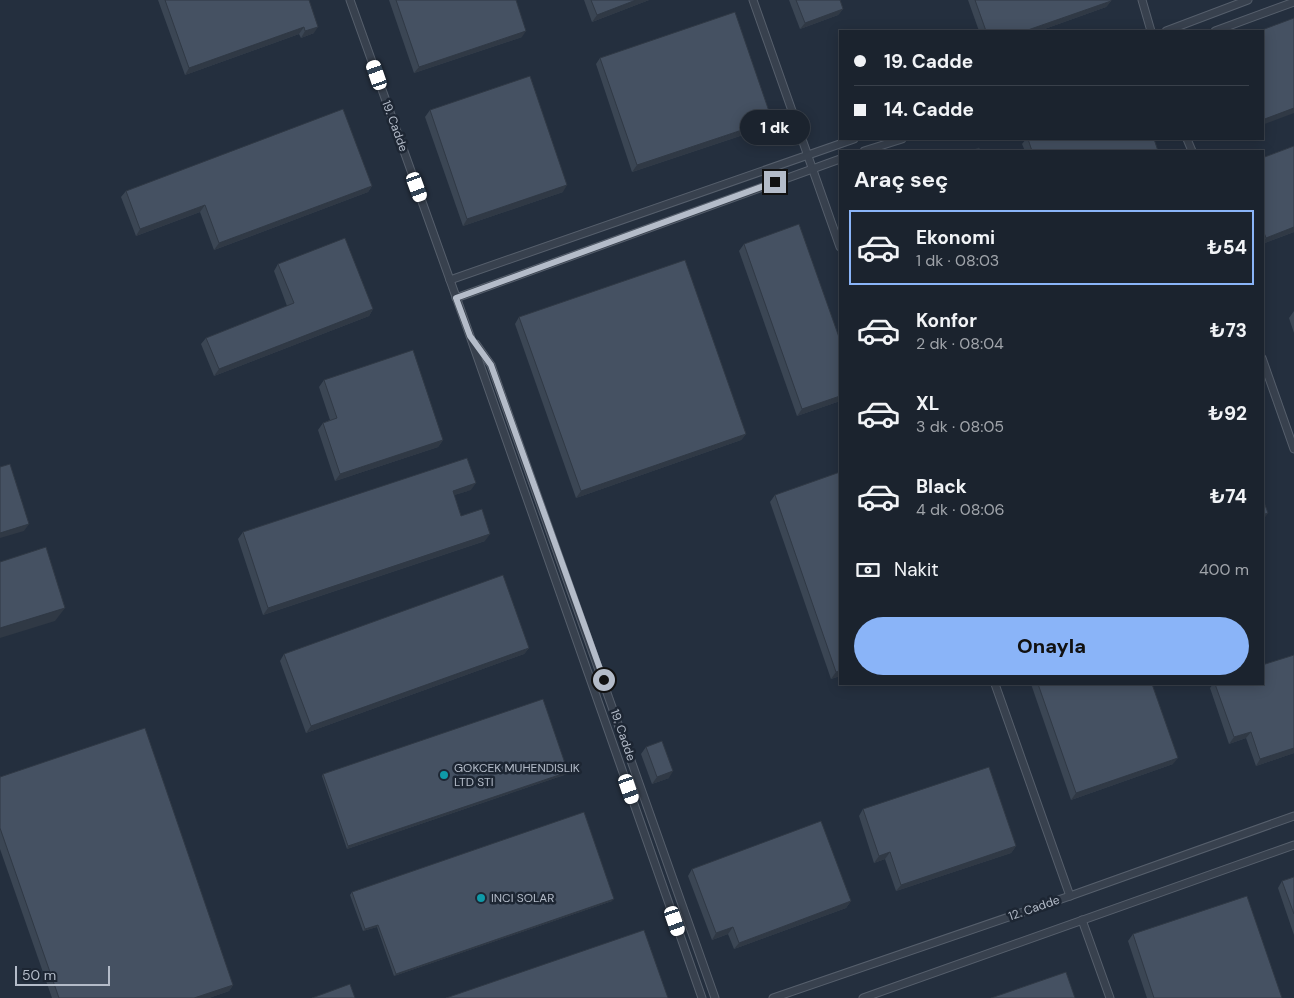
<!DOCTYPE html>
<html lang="tr">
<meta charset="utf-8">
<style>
body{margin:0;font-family:"DM Sans",sans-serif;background:#242b36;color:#f1f3f6;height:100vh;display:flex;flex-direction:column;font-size:19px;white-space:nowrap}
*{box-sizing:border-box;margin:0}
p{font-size:16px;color:#a0a4aa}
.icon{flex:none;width:28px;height:28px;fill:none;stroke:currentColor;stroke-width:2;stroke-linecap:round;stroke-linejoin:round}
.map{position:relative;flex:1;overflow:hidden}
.sheet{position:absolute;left:839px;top:150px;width:425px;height:535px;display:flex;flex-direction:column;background:#1b232e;border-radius:0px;box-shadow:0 2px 12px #0003,0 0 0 1px #39404a}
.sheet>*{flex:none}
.banner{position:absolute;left:839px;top:30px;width:425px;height:110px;border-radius:0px;box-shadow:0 2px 12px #0003,0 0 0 1px #39404a;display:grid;align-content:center;height:110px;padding:0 15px;background:#1b232e}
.scale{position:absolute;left:15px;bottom:12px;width:95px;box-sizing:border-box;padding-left:5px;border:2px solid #b4bcc9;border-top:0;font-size:14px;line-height:18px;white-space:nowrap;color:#b4bcc9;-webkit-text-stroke:4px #1d2633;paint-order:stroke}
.end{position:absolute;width:22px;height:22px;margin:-11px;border:6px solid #b4bcc9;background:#111;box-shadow:0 0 0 2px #111}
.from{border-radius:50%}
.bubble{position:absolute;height:35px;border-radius:18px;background:#1b232e;box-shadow:0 2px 12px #0003,0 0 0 1px #39404a;font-size:16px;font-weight:800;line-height:35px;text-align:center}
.car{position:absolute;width:15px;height:30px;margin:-15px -8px;border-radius:6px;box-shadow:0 0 4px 1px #0007;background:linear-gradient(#fff 24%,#345 0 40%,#fff 0 76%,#345 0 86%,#fff 0)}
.banner b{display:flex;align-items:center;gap:18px;height:48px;font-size:19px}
.banner b+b{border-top:1px solid #39404a}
.banner i{width:12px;height:12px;background:#f1f3f6}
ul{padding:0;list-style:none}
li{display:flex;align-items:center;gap:15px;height:75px;margin:0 10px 8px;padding:0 5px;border:2px solid transparent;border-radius:0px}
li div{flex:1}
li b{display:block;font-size:19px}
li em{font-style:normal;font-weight:800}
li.selected{border-color:#8ab4f8}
li>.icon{width:45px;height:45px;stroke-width:1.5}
h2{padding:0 15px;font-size:22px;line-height:60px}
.pay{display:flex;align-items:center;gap:12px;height:55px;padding:0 15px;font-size:19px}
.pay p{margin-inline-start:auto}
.cta{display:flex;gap:10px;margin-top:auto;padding:10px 15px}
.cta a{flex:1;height:58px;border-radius:30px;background:#8ab4f8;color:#111;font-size:20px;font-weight:800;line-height:58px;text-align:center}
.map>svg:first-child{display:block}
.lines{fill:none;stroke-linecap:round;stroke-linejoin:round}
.lane-casing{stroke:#565f6c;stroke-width:9}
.lane{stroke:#38414e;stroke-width:7}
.wall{fill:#3b4654}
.shaded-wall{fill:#303945}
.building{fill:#455162;stroke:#303945}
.route{stroke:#b4bcc9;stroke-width:6}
.culture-dot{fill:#0f9aa8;stroke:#1d2633;stroke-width:2}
.labels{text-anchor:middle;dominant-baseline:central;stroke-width:5;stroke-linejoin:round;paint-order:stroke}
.street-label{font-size:12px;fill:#b4bcc9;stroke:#1d2633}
.poi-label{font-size:12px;fill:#b4bcc9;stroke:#1d2633;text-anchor:start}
</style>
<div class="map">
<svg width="1294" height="998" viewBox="0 0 1294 998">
<rect width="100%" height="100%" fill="#242f3e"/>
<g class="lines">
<defs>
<g id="lane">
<polyline points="350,0 470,336 702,998"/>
<polyline points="753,0 840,247"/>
<polyline points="1142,0 1151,31"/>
<polyline points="1166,31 1248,0"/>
<polyline points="1215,31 1294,2"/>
<polyline points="1187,139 1192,151"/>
<polyline points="864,151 902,139"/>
<polyline points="450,280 854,139"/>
<polyline points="456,298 840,159"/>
<polyline points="476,344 491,365 715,998"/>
<polyline points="1262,358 1294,449"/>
<polyline points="995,684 1070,896"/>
<polyline points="1082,920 1110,998"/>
<polyline points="773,998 1070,896 1294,816"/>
<polyline points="863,998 1294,845"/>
</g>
</defs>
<use href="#lane" class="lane-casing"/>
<use href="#lane" class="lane"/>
</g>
<g class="wall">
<polygon points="158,0 309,0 314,33 301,38 299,34 185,75"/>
<polygon points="389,0 516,0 522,37 414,73"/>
<polygon points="584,0 649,0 592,22"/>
<polygon points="789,0 840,0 843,9 838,15 800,29"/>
<polygon points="968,0 1111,0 1111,1 1106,7 1039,31 979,31"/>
<polygon points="600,58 772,120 767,127 632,172 596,64"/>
<polygon points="430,110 563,192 463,226 425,117"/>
<polygon points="1026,139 1154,139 1158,151 1025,151 1022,144"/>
<polygon points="1294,146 1294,232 1262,244 1262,158"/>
<polygon points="372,186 368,192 214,250 200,212 136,236 121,197 126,191"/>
<polygon points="744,244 840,401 797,416 739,251"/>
<polygon points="278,264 373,309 369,316 214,376 201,344 206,338 287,306 274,271"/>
<polygon points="1294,311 1294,333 1289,318"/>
<polygon points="519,317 746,434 741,440 576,498 515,324"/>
<polygon points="324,380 443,440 438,447 335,481 318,430 323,423 330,420 319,387"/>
<polygon points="471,490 454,495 461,516 485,541 263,615 238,539 243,532"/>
<polygon points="775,495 840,676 831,679 770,502"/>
<polygon points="529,648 524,654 306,733 280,661 284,654"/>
<polygon points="1294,655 1294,753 1256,766 1246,738 1229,744 1210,688 1213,684 1262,684"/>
<polygon points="1031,684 1152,684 1173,764 1071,800"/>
<polygon points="646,747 669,778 652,784 641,754"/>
<polygon points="568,772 567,774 347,849 322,776 323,774"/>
<polygon points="0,777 233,985 229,991 209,998 52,998 0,849"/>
<polygon points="863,809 1016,846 1011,853 896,891 885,859 874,863 859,816"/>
<polygon points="692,869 851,901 846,908 734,949 728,934 712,940 688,876"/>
<polygon points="1294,877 1294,935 1278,888 1282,881"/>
<polygon points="352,892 612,901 394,976 377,927 363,931 350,895"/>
<polygon points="1133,934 1282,998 1147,998 1128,941"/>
</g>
<g class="shaded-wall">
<polygon points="636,0 649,0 592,22 597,15"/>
<polygon points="1111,1 1106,7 1039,31 1025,31"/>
<polygon points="843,9 838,15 800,29 805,23"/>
<polygon points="304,27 299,34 185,75 189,68"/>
<polygon points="318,27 314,33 301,38 305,31"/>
<polygon points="526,31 522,37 414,73 419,67"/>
<polygon points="1294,108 1294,113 1262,125 1262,120"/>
<polygon points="772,120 767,127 632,172 637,165"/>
<polygon points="567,185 563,192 463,226 467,219"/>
<polygon points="372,186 368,192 214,250 219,243"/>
<polygon points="205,205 200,212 136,236 140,229"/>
<polygon points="1294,227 1294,232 1262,244 1266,238"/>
<polygon points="373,309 369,316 214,376 219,369"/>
<polygon points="840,396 840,401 797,416 802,409"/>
<polygon points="746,434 741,440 576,498 581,491"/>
<polygon points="443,440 438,447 335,481 340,474"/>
<polygon points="476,483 471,490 448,497 453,491"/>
<polygon points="1268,513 1263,520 1262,520 1262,515"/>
<polygon points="29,524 24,531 0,538 0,533"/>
<polygon points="490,534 485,541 263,615 268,608"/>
<polygon points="65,608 55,621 0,638 0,628"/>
<polygon points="529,648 524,654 306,733 311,726"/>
<polygon points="840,671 840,676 831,679 836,672"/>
<polygon points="1251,732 1246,738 1229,744 1234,737"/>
<polygon points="1294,748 1294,753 1256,766 1260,759"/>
<polygon points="1178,758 1173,764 1071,800 1076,793"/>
<polygon points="673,771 669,778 652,784 657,777"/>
<polygon points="568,772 567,774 347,849 348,846"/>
<polygon points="1016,846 1011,853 896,891 901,885"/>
<polygon points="890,852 885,859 874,863 879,856"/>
<polygon points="614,899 612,901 394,976 396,974"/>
<polygon points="851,901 846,908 734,949 739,943"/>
<polygon points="378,925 377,927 363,931 365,929"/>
<polygon points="733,927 728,934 712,940 716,933"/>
<polygon points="233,985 229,991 209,998 194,998"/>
</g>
<g class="building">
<polygon points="165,0 309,0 318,27 305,31 304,27 189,68"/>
<polygon points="396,0 516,0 526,31 419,67"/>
<polygon points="591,0 636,0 597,15"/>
<polygon points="796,0 840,0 843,9 805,23"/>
<polygon points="975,0 1111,0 1111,1 1025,31 986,31"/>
<polygon points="735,12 772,120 637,165 600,58"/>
<polygon points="1294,18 1294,108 1262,120 1262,31 1259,31"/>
<polygon points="530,76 567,185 467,219 430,110"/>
<polygon points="343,109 372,186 219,243 205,205 140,229 126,191"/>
<polygon points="1028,139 1154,139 1158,151 1032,151"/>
<polygon points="1294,146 1294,227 1266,238 1262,227 1262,158"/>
<polygon points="979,148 980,151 971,151"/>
<polygon points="799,224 840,340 840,396 802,409 744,244"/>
<polygon points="345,238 373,309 219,369 206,338 294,303 278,264"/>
<polygon points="685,260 746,434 581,491 519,317"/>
<polygon points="413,350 443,440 340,474 323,423 337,418 324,380"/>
<polygon points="467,458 476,483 453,491 461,516 482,509 490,534 268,608 243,532"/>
<polygon points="10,464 29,524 0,533 0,467"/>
<polygon points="840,472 840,671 836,672 775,495"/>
<polygon points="1262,497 1268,513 1262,515"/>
<polygon points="46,547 65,608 0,628 0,562"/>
<polygon points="503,575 529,648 311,726 284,654"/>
<polygon points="1294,655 1294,748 1260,759 1251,732 1234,737 1215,684 1262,684 1262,665"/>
<polygon points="1038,684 1152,684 1178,758 1076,793"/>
<polygon points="543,699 568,772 348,846 323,774"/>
<polygon points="145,728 233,985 194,998 59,998 0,828 0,777"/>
<polygon points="662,741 673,771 657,777 646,747"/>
<polygon points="989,767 1016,846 901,885 890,852 879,856 863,809"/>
<polygon points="584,812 614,899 396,974 378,925 365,929 352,892"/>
<polygon points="821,821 851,901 739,943 733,927 716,933 692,869"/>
<polygon points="1294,877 1294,914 1282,881"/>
<polygon points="1247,896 1282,998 1154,998 1133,934"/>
<polygon points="644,930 668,998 446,998"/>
<polygon points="1066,972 1075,998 991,998"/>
<polygon points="350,984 355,998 312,998"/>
</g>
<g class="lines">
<polyline class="route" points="604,680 491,365 470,336 456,298 775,182"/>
</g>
<g class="culture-dot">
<circle cx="444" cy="775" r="5"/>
<circle cx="481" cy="898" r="5"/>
</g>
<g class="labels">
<g class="street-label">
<text transform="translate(395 126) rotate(70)">19. Cadde</text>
<text transform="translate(623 735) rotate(71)">19. Cadde</text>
<text transform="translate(1034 908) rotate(-19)">12. Cadde</text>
</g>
<g class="poi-label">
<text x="454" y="768">GOKCEK MUHENDISLIK<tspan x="454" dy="14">LTD STI</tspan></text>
<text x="491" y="898">INCI SOLAR</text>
</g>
</g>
</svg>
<div class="scale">50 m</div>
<i class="end from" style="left:604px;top:680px"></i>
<i class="end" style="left:775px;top:182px"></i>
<div class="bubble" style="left:740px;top:110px;width:70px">1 dk</div>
<i class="car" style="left:377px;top:75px;rotate:341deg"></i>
<i class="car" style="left:417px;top:187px;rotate:160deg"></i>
<i class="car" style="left:629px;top:789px;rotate:161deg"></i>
<i class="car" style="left:675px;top:921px;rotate:161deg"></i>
<div class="banner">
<b><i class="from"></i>19. Cadde</b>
<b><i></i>14. Cadde</b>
</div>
<section class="sheet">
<h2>Araç seç</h2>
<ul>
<li class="selected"><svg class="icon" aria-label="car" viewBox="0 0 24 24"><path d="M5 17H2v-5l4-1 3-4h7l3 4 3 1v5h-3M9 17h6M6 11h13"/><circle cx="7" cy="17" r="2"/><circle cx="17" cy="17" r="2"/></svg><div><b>Ekonomi</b><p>1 dk · 08:03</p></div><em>₺54</em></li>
<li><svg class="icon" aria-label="car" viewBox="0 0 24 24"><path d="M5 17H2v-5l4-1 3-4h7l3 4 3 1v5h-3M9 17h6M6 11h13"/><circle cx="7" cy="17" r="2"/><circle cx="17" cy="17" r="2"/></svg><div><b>Konfor</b><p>2 dk · 08:04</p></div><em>₺73</em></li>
<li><svg class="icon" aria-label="car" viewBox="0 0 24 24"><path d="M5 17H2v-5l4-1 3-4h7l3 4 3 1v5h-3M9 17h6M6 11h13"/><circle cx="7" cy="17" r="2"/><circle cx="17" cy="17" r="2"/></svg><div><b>XL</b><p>3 dk · 08:05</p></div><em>₺92</em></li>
<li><svg class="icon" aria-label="car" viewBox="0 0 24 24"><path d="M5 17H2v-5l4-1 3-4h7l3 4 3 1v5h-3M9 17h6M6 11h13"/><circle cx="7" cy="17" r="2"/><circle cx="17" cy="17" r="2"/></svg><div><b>Black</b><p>4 dk · 08:06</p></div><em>₺74</em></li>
</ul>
<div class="pay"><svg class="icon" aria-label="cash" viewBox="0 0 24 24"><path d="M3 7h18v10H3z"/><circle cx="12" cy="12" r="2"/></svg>Nakit<p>400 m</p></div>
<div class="cta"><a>Onayla</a></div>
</section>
</div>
